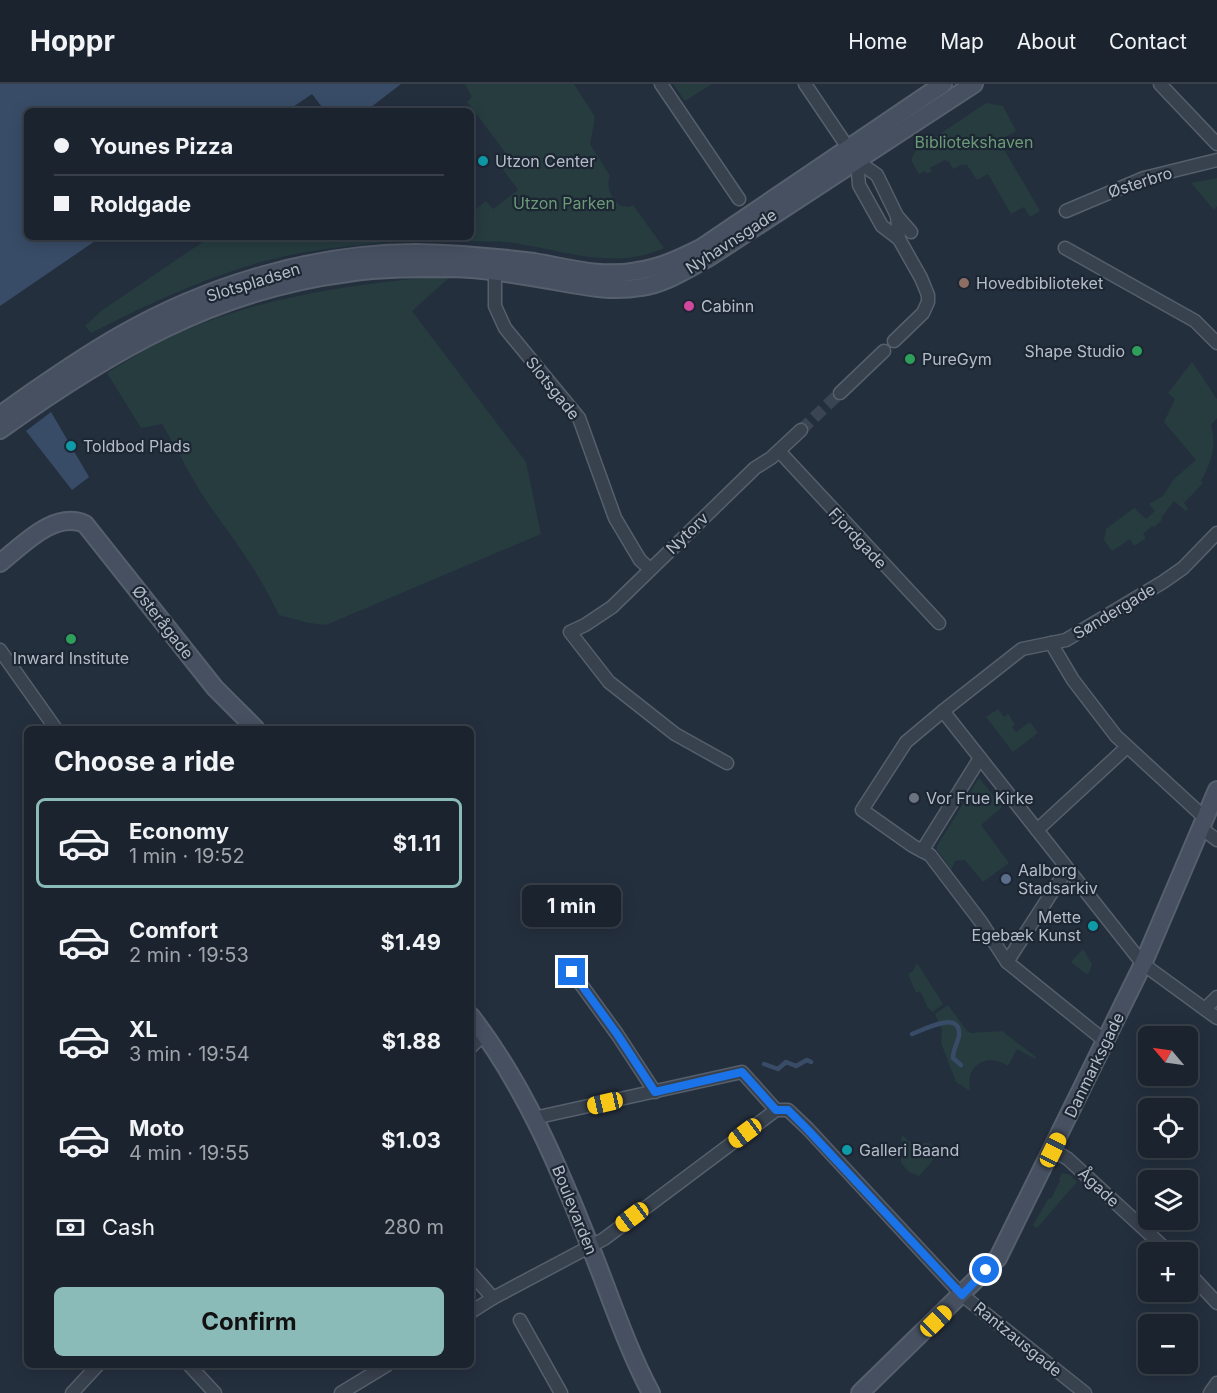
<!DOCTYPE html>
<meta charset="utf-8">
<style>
body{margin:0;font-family:Inter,sans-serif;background:#282f3a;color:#f1f3f6;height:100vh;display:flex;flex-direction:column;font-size:22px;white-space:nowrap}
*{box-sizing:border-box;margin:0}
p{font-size:20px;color:#a0a4aa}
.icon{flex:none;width:33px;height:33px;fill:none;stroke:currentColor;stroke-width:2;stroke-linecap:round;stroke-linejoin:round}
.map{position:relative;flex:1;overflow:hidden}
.panel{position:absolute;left:24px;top:642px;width:450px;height:642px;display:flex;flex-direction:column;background:#1b232e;border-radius:9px;box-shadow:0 3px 15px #0003,0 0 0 2px #39404a}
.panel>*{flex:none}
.hud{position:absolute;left:24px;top:24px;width:450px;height:132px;border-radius:9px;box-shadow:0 3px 15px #0003,0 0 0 2px #39404a;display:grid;align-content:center;height:132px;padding:0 30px;background:#1b232e}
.needle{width:39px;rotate:299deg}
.fabs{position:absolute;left:1138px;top:942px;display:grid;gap:12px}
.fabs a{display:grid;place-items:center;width:60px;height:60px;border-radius:9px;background:#1b232e;box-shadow:0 3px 15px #0003,0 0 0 2px #39404a;font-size:30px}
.end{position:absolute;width:27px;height:27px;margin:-14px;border:8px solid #1a73e8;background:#fff;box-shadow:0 0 0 3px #fff}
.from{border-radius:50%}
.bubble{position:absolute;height:42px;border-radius:9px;background:#1b232e;box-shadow:0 3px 15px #0003,0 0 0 2px #39404a;font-size:20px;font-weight:700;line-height:42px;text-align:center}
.car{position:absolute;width:18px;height:36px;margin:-18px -9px;border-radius:8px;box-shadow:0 0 4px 2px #0007;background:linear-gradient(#f5c518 24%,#345 0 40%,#f5c518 0 76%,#345 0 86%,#f5c518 0)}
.hud b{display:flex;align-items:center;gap:21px;height:57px;font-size:22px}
.hud b+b{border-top:2px solid #39404a}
.hud i{width:15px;height:15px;background:#f1f3f6}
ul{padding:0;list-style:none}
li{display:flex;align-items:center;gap:18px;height:90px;margin:0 12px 9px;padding:0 18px;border:3px solid transparent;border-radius:9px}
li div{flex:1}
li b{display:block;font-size:22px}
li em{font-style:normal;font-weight:700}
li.current{border-color:#8bbbb9}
li>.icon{width:54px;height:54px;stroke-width:1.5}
h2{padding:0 30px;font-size:27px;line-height:72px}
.pay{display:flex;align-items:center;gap:15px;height:66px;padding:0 30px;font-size:22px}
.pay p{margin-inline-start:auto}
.cta{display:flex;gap:12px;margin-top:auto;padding:12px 30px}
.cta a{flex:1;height:69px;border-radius:9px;background:#8bbbb9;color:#111;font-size:24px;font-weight:700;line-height:69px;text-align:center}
header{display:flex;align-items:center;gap:36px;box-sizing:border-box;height:84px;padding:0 30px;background:#1b232e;border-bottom:2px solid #39404a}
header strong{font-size:28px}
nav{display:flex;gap:33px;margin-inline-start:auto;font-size:21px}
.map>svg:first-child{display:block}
.green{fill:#263c3f}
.water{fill:#394c67}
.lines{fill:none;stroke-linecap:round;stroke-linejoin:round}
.stream{stroke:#394c67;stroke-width:4.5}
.street-tunnel{stroke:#3a4453;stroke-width:12;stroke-dasharray:12 6;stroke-linecap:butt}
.street-casing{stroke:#565f6c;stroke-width:15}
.secondary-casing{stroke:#565f6c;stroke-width:20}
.street{stroke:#38414e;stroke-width:12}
.secondary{stroke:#465061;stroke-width:16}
.route{stroke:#1a73e8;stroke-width:8}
.culture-dot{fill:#0f9aa8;stroke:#1d2633;stroke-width:2}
.education-dot{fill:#8d6e63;stroke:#1d2633;stroke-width:2}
.hotel-dot{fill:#d1479c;stroke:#1d2633;stroke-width:2}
.leisure-dot{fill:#2e9e5b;stroke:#1d2633;stroke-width:2}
.worship-dot{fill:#6b7280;stroke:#1d2633;stroke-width:2}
.service-dot{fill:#5c6f8a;stroke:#1d2633;stroke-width:2}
.labels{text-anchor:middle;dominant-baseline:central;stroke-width:4.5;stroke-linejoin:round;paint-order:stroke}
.park-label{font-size:16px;fill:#6b9a76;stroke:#1d2633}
.poi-label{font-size:16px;fill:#b4bcc9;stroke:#1d2633;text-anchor:start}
.street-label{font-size:16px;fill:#b4bcc9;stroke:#1d2633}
</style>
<header>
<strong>Hoppr</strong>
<nav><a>Home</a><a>Map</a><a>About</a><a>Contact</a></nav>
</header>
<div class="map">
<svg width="1217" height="1309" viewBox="0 0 1217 1309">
<rect width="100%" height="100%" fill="#242f3e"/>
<g class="green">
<path d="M465 0H574L595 33 590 60 610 92C605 103 612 115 621 122L629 123 633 121 664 164C613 188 557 164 505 158 489 157 455 159 441 153H471V129L486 117 493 125 518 106 496 76 505 68 467 18 472 13Z"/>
<polygon points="673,0 712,0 685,17"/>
<polygon points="986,19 1003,22 1016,47 999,57 1040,127 1030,133 1024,123 1011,130 988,90 977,96 967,81 961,81 953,85 949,78 945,76 930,84 932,87 927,90 925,87 919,90 911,76 916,66"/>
<polygon points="1217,94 1217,122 1214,126 1191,99"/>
<path d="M210 153H404L406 156C358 161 308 165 261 178 201 195 146 221 91 249L85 242 101 227Z"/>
<path d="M452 191 412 227 526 378 541 450 326 541 309 539 279 531C262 494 236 458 212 425 193 399 179 368 162 340L141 344 107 289C124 279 140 268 158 259 250 213 352 200 452 191Z"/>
<path d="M1192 278 1217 315V334L1211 341C1217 363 1212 376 1201 397L1203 399 1184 419 1188 425 1186 427 1174 417 1161 434 1162 436 1154 443 1152 442 1143 450 1146 454 1134 462 1130 455 1112 467 1104 456 1106 445 1134 424 1146 435 1155 427 1149 420 1163 412 1174 395 1196 376 1164 338 1175 315 1168 309Z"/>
<polygon points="998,625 1004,633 1008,630 1015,641 1012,643 1016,648 1030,638 1038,649 1013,668 986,633"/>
<polygon points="979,694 1002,723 981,741 1009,779 983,798 965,776 955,777 951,786 937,766 937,762"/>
<polygon points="1083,865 1092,880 1089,889 1086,890 1071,878"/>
<polygon points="917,879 943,920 933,928 928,924 920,907 916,909 908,890 913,887"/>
<path d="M948 921 967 947 971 949 1002 947 1036 973 1035 975 1017 965 1008 982C987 968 965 981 970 1007L956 998 941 959 942 946 935 930Z"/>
<polygon points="902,1051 912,1060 929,1059 939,1065 930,1080 919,1092 909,1088 901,1079 901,1067 905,1067 905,1057 901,1057"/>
<polygon points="1062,1089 1070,1091 1077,1098 1037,1144 1033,1141 1049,1114 1051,1115 1060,1097 1059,1095"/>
</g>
<g class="water">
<polygon points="0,0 401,0 366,27 325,27 312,10 287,27 27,27 27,153 101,153 0,222"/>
<polygon points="51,328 89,393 72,406 26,347"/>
</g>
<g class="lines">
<g class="stream">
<path d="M912 950C923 946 961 925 959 951 958 959 953 965 953 974L961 981"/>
<polyline points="764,980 778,985 786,978 796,982 807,976 811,978"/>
</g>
<polyline class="street-tunnel" points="801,346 840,309"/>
<defs>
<g id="street">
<polyline points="661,0 739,115"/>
<polyline points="805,0 857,77 877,91 897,132 899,155"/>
<polyline points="1160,0 1217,60"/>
<polyline points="857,77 859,101 882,142 899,155 921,194 928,211 928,218 923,229 894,257"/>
<polyline points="1066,127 1144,94 1217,76"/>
<polyline points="897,132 911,148"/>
<polyline points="1065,164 1195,237 1217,259"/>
<polyline points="495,188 495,222 505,244 579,334 615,434 640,476 650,485"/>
<polyline points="840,309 884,267"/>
<polyline points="779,367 939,539"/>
<polyline points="1051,559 1073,596 1116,652 1205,734"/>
<polyline points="0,566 56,645"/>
<polyline points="943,627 1143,880 1217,934"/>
<polyline points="727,679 675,650 609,598 570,548 585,541 612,523 755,384 771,374 801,346"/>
<polyline points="1201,744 1217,756"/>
<polyline points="1037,746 1127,663"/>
<polyline points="922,767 980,674"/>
<polyline points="1007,878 1067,785"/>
<polyline points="572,888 617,950 655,1008"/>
<polyline points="1205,925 1217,913"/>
<polyline points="1105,957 1007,878 981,838 930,771 913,762 862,726 906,658 943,627 1022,565 1066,556 1163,498 1183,484 1217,449"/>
<polyline points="471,963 484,950"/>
<polyline points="776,1026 788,1026 808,1045 962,1211 1085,1309"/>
<polyline points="534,1034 742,988 776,1026"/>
<polyline points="1053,1066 1068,1075 1169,1168"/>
<polyline points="1188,1188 1217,1219"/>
<polyline points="471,1189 493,1214"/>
<polyline points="471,1228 493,1214 604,1155 776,1026"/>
<polyline points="520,1236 561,1309"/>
<polyline points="189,1281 215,1309"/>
<polyline points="72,1309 98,1281"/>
<polyline points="341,1309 387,1281"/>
<polyline points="1210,1309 1217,1299"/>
</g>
<g id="secondary">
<path d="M0 331C39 303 79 275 121 251 208 201 315 169 416 169 456 170 495 173 534 178 569 184 602 194 637 187 660 184 681 174 701 164L943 0"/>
<path d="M0 346C108 269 213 206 348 189 382 184 417 184 452 184 488 185 525 192 560 198 587 203 614 208 641 203 665 200 687 185 708 174L974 0"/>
<path d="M0 479C22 462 54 426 85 440L215 604 256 645"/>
<path d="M471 932C524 1001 558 1081 590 1162 610 1211 626 1262 651 1309"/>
<polyline points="860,1309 998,1174 1143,880 1217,706"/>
</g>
</defs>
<use href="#street" class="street-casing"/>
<use href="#secondary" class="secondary-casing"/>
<use href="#street" class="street"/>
<use href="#secondary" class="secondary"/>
</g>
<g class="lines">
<polyline class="route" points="572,888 617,950 655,1008 742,988 776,1026 788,1026 808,1046 962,1211 986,1186"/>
</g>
<g class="culture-dot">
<circle cx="483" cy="77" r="6"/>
<circle cx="71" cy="362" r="6"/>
<circle cx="1093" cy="842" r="6"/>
<circle cx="847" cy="1066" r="6"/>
</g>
<circle class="education-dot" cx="964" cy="199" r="6"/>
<circle class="hotel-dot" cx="689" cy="222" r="6"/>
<g class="leisure-dot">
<circle cx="1137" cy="267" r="6"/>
<circle cx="910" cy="275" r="6"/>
<circle cx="71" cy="555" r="6"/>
</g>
<circle class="worship-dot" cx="914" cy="714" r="6"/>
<circle class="service-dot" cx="1006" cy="795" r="6"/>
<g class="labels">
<g class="park-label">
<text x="974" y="58">Bibliotekshaven</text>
<text x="564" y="119">Utzon Parken</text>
</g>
<g class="poi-label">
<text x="495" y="77">Utzon Center</text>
<text x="976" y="199">Hovedbiblioteket</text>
<text x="701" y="222">Cabinn</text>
<text x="1125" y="267" text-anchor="end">Shape Studio</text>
<text x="922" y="275">PureGym</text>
<text x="83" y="362">Toldbod Plads</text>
<text x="71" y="574" text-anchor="middle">Inward Institute</text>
<text x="926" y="714">Vor Frue Kirke</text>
<text x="1018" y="786">Aalborg<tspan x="1018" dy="18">Stadsarkiv</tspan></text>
<text x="1081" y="833" text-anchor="end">Mette<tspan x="1081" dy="18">Egebæk Kunst</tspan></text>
<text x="859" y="1066">Galleri Baand</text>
</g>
<g class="street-label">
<text transform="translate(1140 98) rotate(-18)">Østerbro</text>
<text transform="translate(731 157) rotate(-33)">Nyhavnsgade</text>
<text transform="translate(253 198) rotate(-17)">Slotspladsen</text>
<text transform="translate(553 304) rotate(51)">Slotsgade</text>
<text transform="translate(687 449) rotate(-44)">Nytorv</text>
<text transform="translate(858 454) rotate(47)">Fjordgade</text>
<text transform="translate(1114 527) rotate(-31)">Søndergade</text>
<text transform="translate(163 538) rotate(52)">Østerågade</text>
<text transform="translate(1094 981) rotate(-64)">Danmarksgade</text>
<text transform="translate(1099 1103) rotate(43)">Ågade</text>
<text transform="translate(575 1126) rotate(68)">Boulevarden</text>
<text transform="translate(1018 1255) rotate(39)">Rantzausgade</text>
</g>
</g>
</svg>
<div class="fabs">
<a><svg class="needle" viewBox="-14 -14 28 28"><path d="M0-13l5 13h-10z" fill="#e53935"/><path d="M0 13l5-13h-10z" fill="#a0a4aa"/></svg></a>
<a><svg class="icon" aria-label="locate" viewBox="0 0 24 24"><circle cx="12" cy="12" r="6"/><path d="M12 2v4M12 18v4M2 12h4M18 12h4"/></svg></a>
<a><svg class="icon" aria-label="layers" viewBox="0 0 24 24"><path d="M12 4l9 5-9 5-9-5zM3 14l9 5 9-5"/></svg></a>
<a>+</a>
<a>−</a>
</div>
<i class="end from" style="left:986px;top:1186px"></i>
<i class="end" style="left:572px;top:888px"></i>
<div class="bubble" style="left:522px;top:801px;width:99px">1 min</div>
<i class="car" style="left:605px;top:1019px;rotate:257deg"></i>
<i class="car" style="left:745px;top:1049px;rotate:233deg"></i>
<i class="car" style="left:1053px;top:1066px;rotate:26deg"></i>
<i class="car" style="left:632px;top:1133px;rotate:233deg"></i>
<i class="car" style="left:936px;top:1237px;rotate:46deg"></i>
<div class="hud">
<b><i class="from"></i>Younes Pizza</b>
<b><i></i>Roldgade</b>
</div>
<section class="panel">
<h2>Choose a ride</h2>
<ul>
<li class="current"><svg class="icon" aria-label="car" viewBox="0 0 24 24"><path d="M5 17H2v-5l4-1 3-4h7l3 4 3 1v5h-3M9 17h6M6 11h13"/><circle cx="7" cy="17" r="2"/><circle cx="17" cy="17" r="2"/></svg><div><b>Economy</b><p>1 min · 19:52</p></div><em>$1.11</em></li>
<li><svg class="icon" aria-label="car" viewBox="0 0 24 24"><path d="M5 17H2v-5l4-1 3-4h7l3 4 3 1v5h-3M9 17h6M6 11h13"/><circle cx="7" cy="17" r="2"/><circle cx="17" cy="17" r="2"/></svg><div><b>Comfort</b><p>2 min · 19:53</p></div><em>$1.49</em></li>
<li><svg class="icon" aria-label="car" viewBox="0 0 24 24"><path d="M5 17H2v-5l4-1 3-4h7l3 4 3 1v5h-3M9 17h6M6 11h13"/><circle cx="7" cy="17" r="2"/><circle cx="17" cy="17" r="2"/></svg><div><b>XL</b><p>3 min · 19:54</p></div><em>$1.88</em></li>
<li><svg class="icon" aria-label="car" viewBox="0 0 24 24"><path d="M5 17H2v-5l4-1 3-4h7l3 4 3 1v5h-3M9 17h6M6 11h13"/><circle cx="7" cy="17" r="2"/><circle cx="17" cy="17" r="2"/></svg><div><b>Moto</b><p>4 min · 19:55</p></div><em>$1.03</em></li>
</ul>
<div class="pay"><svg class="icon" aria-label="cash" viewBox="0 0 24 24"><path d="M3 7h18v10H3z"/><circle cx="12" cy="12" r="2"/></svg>Cash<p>280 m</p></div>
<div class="cta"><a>Confirm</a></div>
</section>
</div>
